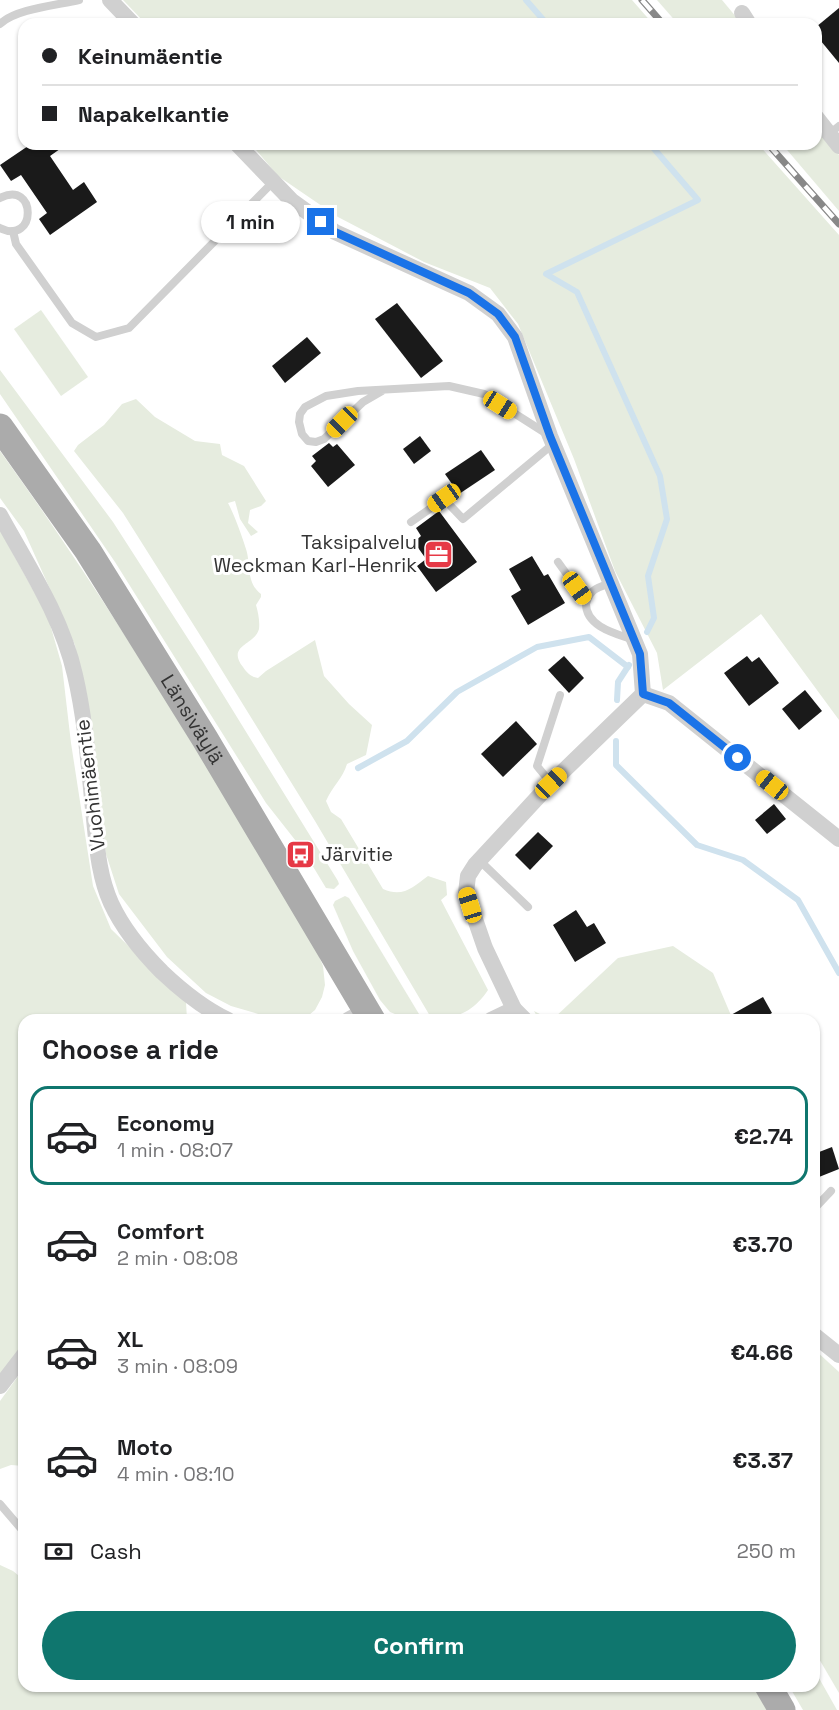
<!DOCTYPE html>
<meta charset="utf-8">
<style>
body{margin:0;font-family:"Space Grotesk",sans-serif;background:#f6f6f6;color:#202124;height:100vh;display:flex;flex-direction:column;font-size:22px;white-space:nowrap}
*{box-sizing:border-box;margin:0}
p{font-size:20px;color:#757577}
.icon{flex:none;width:33px;height:33px;fill:none;stroke:currentColor;stroke-width:2;stroke-linecap:round;stroke-linejoin:round}
.map{position:relative;flex:1;overflow:hidden}
.panel{position:absolute;left:18px;top:1014px;width:802px;height:678px;display:flex;flex-direction:column;background:#fff;border-radius:18px;box-shadow:0 2px 4px #0004}
.panel>*{flex:none}
.hud{position:absolute;left:18px;top:18px;width:804px;height:132px;border-radius:18px;box-shadow:0 2px 4px #0004;display:grid;align-content:center;height:132px;padding:0 24px;background:#fff}
.end{position:absolute;width:27px;height:27px;margin:-14px;border:8px solid #1a73e8;background:#fff;box-shadow:0 0 0 3px #fff}
.from{border-radius:50%}
.bubble{position:absolute;height:42px;border-radius:21px;background:#fff;box-shadow:0 2px 4px #0004;font-size:20px;font-weight:600;line-height:42px;text-align:center}
.car{position:absolute;width:18px;height:36px;margin:-18px -9px;border-radius:8px;box-shadow:0 0 4px 2px #0007;background:linear-gradient(#f5c518 24%,#345 0 40%,#f5c518 0 76%,#345 0 86%,#f5c518 0)}
.hud b{display:flex;align-items:center;gap:21px;height:57px;font-size:22px}
.hud b+b{border-top:2px solid #e0e0e0}
.hud i{width:15px;height:15px;background:#202124}
ul{padding:0;list-style:none}
li{display:flex;align-items:center;gap:18px;height:99px;margin:0 12px 9px;padding:0 12px;border:3px solid transparent;border-radius:18px}
li div{flex:1}
li b{display:block;font-size:22px}
li em{font-style:normal;font-weight:600}
li.selected{border-color:#0f766e}
li>.icon{width:54px;height:54px;stroke-width:1.5}
h2{padding:0 24px;font-size:27px;line-height:72px}
.pay{display:flex;align-items:center;gap:15px;height:66px;padding:0 24px;font-size:22px}
.pay p{margin-inline-start:auto}
.cta{display:flex;gap:12px;margin-top:auto;padding:12px 24px}
.cta a{flex:1;height:69px;border-radius:36px;background:#0f766e;color:#fff;font-size:24px;font-weight:600;line-height:69px;text-align:center}
.map>svg:first-child{display:block}
.green{fill:#e6ecdf}
.lines{fill:none;stroke-linecap:round;stroke-linejoin:round}
.stream{stroke:#cfe2ee;stroke-width:6}
.building{fill:#1a1a1a}
.service{stroke:#d0d0d0;stroke-width:8}
.minor{stroke:#d0d0d0;stroke-width:16}
.primary{stroke:#ababab;stroke-width:27}
.rail-casing{stroke:#888;stroke-width:7}
.rail{stroke:#fff;stroke-width:4.5;stroke-dasharray:14;stroke-linecap:butt}
.route{stroke:#1a73e8;stroke-width:8}
.labels{text-anchor:middle;dominant-baseline:central;stroke-width:6;stroke-linejoin:round;paint-order:stroke}
.poi-label{font-size:20px;fill:#333;stroke:#fff;text-anchor:end}
.street-label{font-size:20px;fill:#333;stroke:#fff}
</style>
<div class="map">
<svg width="839" height="1710" viewBox="0 0 839 1710">
<rect width="100%" height="100%" fill="#fff"/>
<g class="green">
<polygon points="123,0 632,0 653,24 146,24"/>
<polygon points="657,0 722,0 742,24 678,24"/>
<polygon points="816,124 839,155 839,211 782,144 816,144"/>
<polygon points="251,144 758,144 839,235 839,720 761,614 663,690 657,653 615,571 574,459 518,324 490,288 424,262 338,217 278,176"/>
<polygon points="41,310 88,377 61,396 14,329"/>
<polygon points="0,370 113,522 203,662 338,881 339,884 334,889 326,888 303,850 266,803 115,562 0,394"/>
<path d="M136 399 155 417 195 441 220 444 222 455 244 466 266 501 261 506 250 510 248 523 258 532 251 536 240 519 235 501 228 503C234 514 242 536 246 549 251 564 246 583 261 594V597L256 605C258 612 260 621 259 629 255 645 226 645 243 667 247 673 251 677 258 678L266 671 315 640 324 676 349 704 372 725 366 755 347 764C343 778 332 787 326 801L331 812 341 819 383 889C403 898 413 887 428 876L446 882 447 895 441 900 488 990C474 1011 456 1021 430 1016L315 821 205 643 123 513 74 451 78 445 104 425 122 404Z"/>
<path d="M0 451C114 608 212 776 313 942L323 966 325 985 322 997 315 1010 309 1015 294 1020 272 1018 231 1006 206 993 167 957 119 894 106 854 75 645 24 531 0 498Z"/>
<polygon points="0,530 48,617 62,666 71,743 93,886 111,929 186,1002 187,1020 24,1020 24,1344 0,1375"/>
<polygon points="345,896 349,898 419,1014 417,1020 407,1019 390,1012 380,1000 353,951 333,905 335,901"/>
<polygon points="673,946 713,973 733,1020 539,1020 534,1011 552,1020 618,958"/>
<polygon points="815,1350 839,1372 839,1693 815,1652"/>
<polygon points="24,1368 24,1466 11,1465 0,1469 0,1401"/>
<polygon points="0,1565 13,1571 24,1580 24,1686 754,1686 769,1710 0,1710"/>
<polygon points="815,1671 837,1710 803,1710 789,1686 814,1686"/>
</g>
<g class="lines">
<g class="stream">
<polyline points="526,0 547,24"/>
<polyline points="647,632 654,618 648,576 667,519 660,476 577,292 546,274 698,200 650,144"/>
<polyline points="617,700 618,682 629,665"/>
<polyline points="616,741 616,765 697,845 743,860 798,900 839,973"/>
<polyline points="358,768 407,741 457,692 537,647 589,637 628,667"/>
</g>
</g>
<g class="building">
<polygon points="839,8 839,63 816,35 816,27"/>
<polygon points="31,144 67,144 50,156 73,190 84,182 97,202 50,235 39,219 47,213 21,175 11,181 0,165"/>
<polygon points="397,303 443,361 421,378 375,319"/>
<polygon points="307,337 321,353 285,383 272,366"/>
<polygon points="420,436 431,451 414,464 403,449"/>
<polygon points="329,443 333,447 337,444 355,465 328,487 311,466 316,461 312,456"/>
<polygon points="481,450 495,470 459,494 445,474"/>
<polygon points="439,511 477,562 436,592 417,566 426,559 414,542 421,536 416,528"/>
<polygon points="532,556 544,576 548,574 565,603 528,625 511,596 521,590 509,569"/>
<polygon points="564,656 584,678 569,693 548,670"/>
<polygon points="747,656 752,662 759,657 779,683 749,706 724,673"/>
<polygon points="805,690 822,711 799,730 782,709"/>
<polygon points="516,721 537,744 503,777 481,754"/>
<polygon points="774,804 786,819 767,834 755,820"/>
<polygon points="538,832 553,846 530,870 515,855"/>
<polygon points="576,910 587,927 594,923 606,943 575,962 553,925"/>
<polygon points="763,997 772,1013 760,1020 722,1020"/>
<polygon points="832,1147 839,1169 814,1179 814,1154"/>
</g>
<g class="lines">
<g class="service">
<path d="M0 24C15 9 58 5 79 0"/>
<polyline points="829,134 839,126"/>
<path d="M0 198C37 179 37 246 0 228"/>
<polyline points="13,231 16,244 72,323 96,337 129,328 272,183"/>
<polyline points="382,391 363,402 324,439 316,442 308,441 302,434 299,422 300,414 305,407 326,396 358,391 449,386 484,394 547,434"/>
<polyline points="411,522 444,499 463,519 553,444"/>
<polyline points="558,562 586,601"/>
<path d="M611 583C605 585 597 587 593 591 589 594 587 600 586 604 586 627 617 634 634 640"/>
<polyline points="551,783 537,766 560,695"/>
<polyline points="479,860 528,907"/>
<polyline points="814,1209 831,1191"/>
<polyline points="0,1504 23,1531"/>
</g>
<g class="minor">
<polyline points="110,0 133,24"/>
<polyline points="742,13 749,24"/>
<polyline points="816,117 839,146"/>
<polyline points="237,144 292,201 335,232 469,293 498,314 515,337 550,436 640,654 643,694 551,783 475,865 468,876 466,893 485,948 514,1009"/>
<path d="M0 515C28 566 62 617 75 675 86 722 89 771 94 819 97 848 99 876 111 903 123 929 142 952 162 972 182 991 203 1008 228 1020"/>
<polyline points="643,694 669,703 839,839"/>
<polyline points="348,1020 366,1010"/>
<polyline points="491,1020 514,1009 525,1020"/>
<polyline points="814,1335 839,1355"/>
<polyline points="0,1386 24,1355"/>
</g>
<g class="primary">
<path id="s1" d="M0 427 88 551 205 739 372 1020"/>
<polyline points="768,1686 782,1710"/>
</g>
<defs>
<g id="rail">
<polyline points="642,0 663,24"/>
<polyline points="768,144 839,224"/>
</g>
</defs>
<use href="#rail" class="rail-casing"/>
<use href="#rail" class="rail"/>
</g>
<g class="lines">
<polyline class="route" points="321,222 335,232 469,293 498,314 515,337 550,436 640,654 643,694 669,703 738,758"/>
</g>
<defs>
<symbol id="office-square" viewBox="-11 -11 22 22"><rect x="-9" y="-9" width="18" height="18" rx="4" fill="#e63946" stroke="#fff"/><path d="M-6-3h4V-5.5h4V-3h4V5H-6ZM-1-4.5V-3h2v-1.5ZM-6 0V1H6V0Z" fill="#fff"/></symbol>
<symbol id="bus-square" viewBox="-11 -11 22 22"><rect x="-9" y="-9" width="18" height="18" rx="4" fill="#e63946" stroke="#fff"/><path d="M-5-6H5V4H4V6H2V4H-2V6H-4V4H-5ZM-3.5-4V0h7V-4ZM-3.5 1.2v1.5H-2V1.2ZM2 1.2v1.5H3.5V1.2Z" fill="#fff"/></symbol>
</defs>
<g fill-rule="evenodd">
<use href="#office-square" x="422" y="538" width="33" height="33"/>
<use href="#bus-square" x="284" y="838" width="33" height="33"/>
</g>
<g class="labels">
<g class="poi-label">
<text x="417" y="542">Taksipalvelu<tspan x="417" dy="23">Weckman Karl-Henrik</tspan></text>
<text x="321" y="854" text-anchor="start">Järvitie</text>
</g>
<g class="street-label">
<text stroke="none"><textPath href="#s1" startOffset="350">Länsiväylä</textPath></text>
<text transform="translate(90 785) rotate(-97)">Vuohimäentie</text>
</g>
</g>
</svg>
<i class="end from" style="left:738px;top:758px"></i>
<i class="end" style="left:321px;top:222px"></i>
<div class="bubble" style="left:201px;top:201px;width:99px">1 min</div>
<i class="car" style="left:500px;top:405px;rotate:122deg"></i>
<i class="car" style="left:342px;top:422px;rotate:225deg"></i>
<i class="car" style="left:444px;top:498px;rotate:235deg"></i>
<i class="car" style="left:577px;top:588px;rotate:144deg"></i>
<i class="car" style="left:551px;top:783px;rotate:46deg"></i>
<i class="car" style="left:772px;top:785px;rotate:309deg"></i>
<i class="car" style="left:470px;top:905px;rotate:343deg"></i>
<div class="hud">
<b><i class="from"></i>Keinumäentie</b>
<b><i></i>Napakelkantie</b>
</div>
<section class="panel">
<h2>Choose a ride</h2>
<ul>
<li class="selected"><svg class="icon" aria-label="car" viewBox="0 0 24 24"><path d="M5 17H2v-5l4-1 3-4h7l3 4 3 1v5h-3M9 17h6M6 11h13"/><circle cx="7" cy="17" r="2"/><circle cx="17" cy="17" r="2"/></svg><div><b>Economy</b><p>1 min · 08:07</p></div><em>€2.74</em></li>
<li><svg class="icon" aria-label="car" viewBox="0 0 24 24"><path d="M5 17H2v-5l4-1 3-4h7l3 4 3 1v5h-3M9 17h6M6 11h13"/><circle cx="7" cy="17" r="2"/><circle cx="17" cy="17" r="2"/></svg><div><b>Comfort</b><p>2 min · 08:08</p></div><em>€3.70</em></li>
<li><svg class="icon" aria-label="car" viewBox="0 0 24 24"><path d="M5 17H2v-5l4-1 3-4h7l3 4 3 1v5h-3M9 17h6M6 11h13"/><circle cx="7" cy="17" r="2"/><circle cx="17" cy="17" r="2"/></svg><div><b>XL</b><p>3 min · 08:09</p></div><em>€4.66</em></li>
<li><svg class="icon" aria-label="car" viewBox="0 0 24 24"><path d="M5 17H2v-5l4-1 3-4h7l3 4 3 1v5h-3M9 17h6M6 11h13"/><circle cx="7" cy="17" r="2"/><circle cx="17" cy="17" r="2"/></svg><div><b>Moto</b><p>4 min · 08:10</p></div><em>€3.37</em></li>
</ul>
<div class="pay"><svg class="icon" aria-label="cash" viewBox="0 0 24 24"><path d="M3 7h18v10H3z"/><circle cx="12" cy="12" r="2"/></svg>Cash<p>250 m</p></div>
<div class="cta"><a>Confirm</a></div>
</section>
</div>
